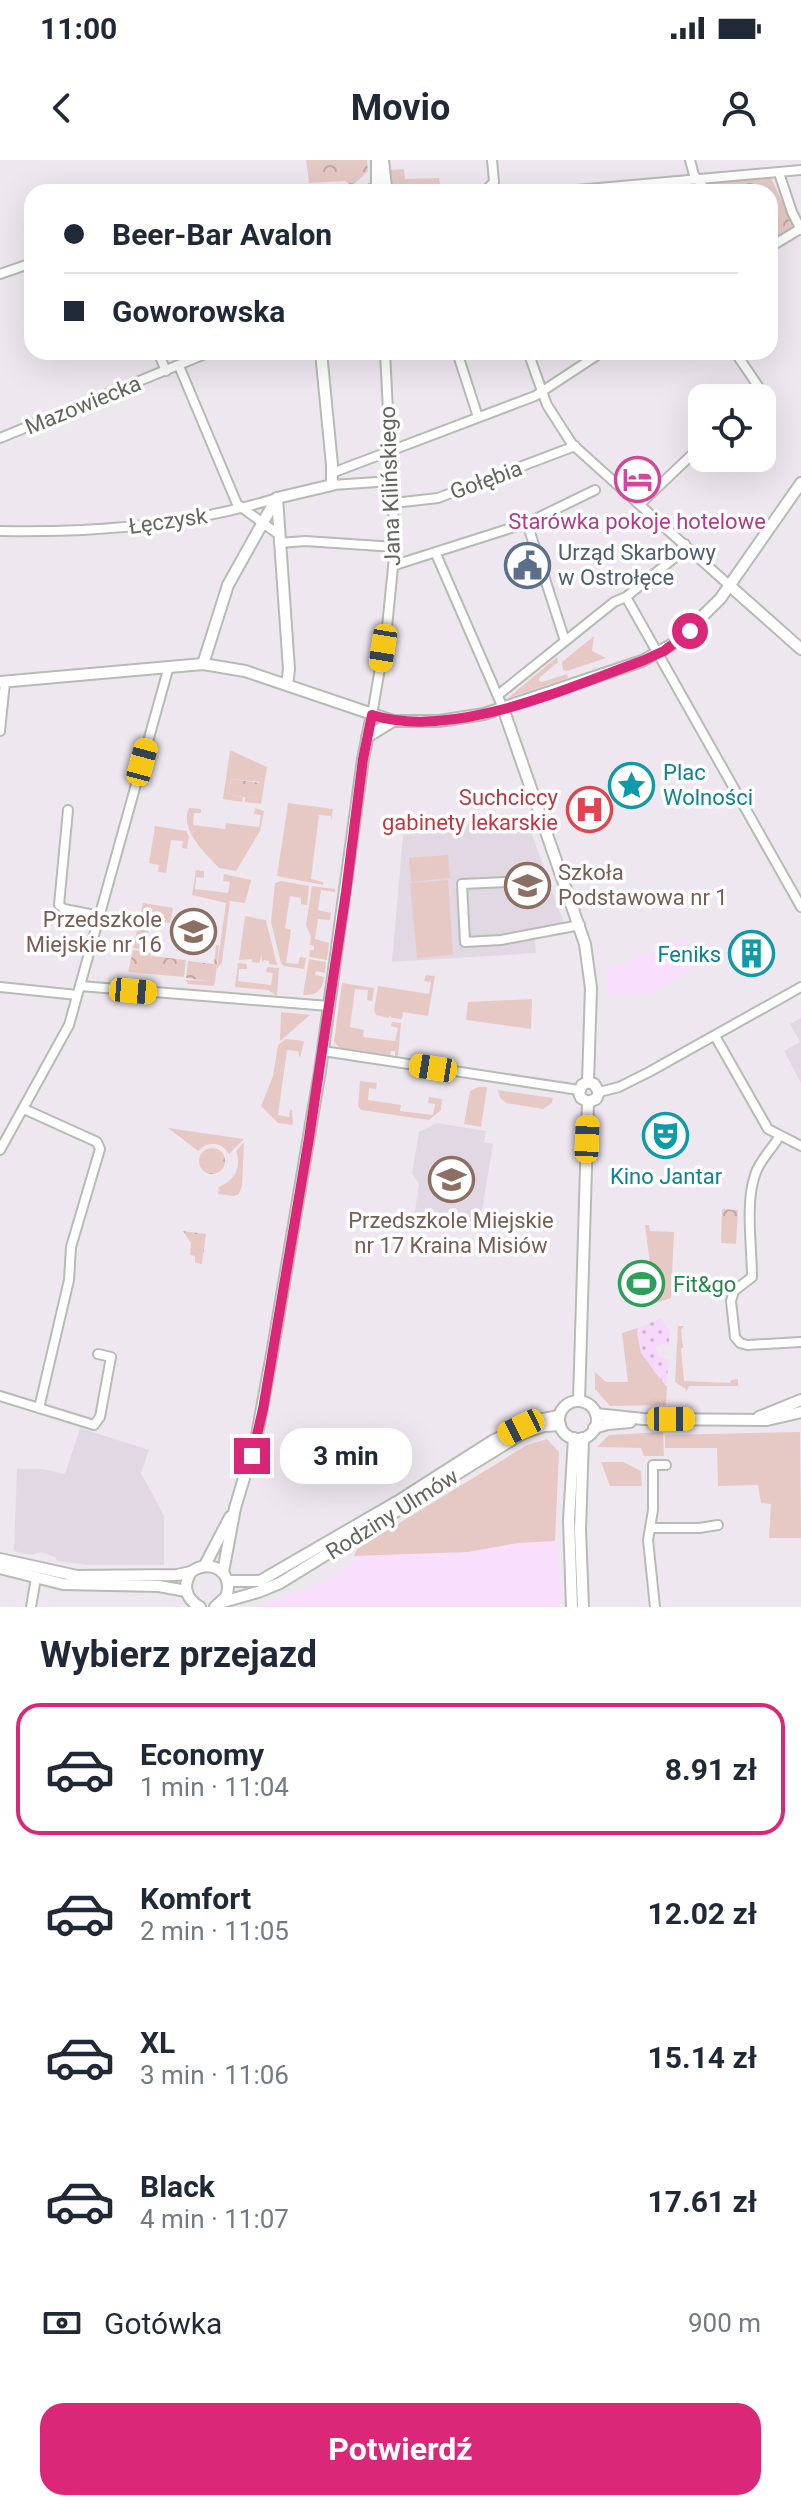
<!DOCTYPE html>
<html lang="pl">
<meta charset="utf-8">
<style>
body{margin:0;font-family:Roboto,sans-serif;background:#f2f2f3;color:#1f2937;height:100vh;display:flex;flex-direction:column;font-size:30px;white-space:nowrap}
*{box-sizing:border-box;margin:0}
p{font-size:26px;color:#747a83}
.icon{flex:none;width:44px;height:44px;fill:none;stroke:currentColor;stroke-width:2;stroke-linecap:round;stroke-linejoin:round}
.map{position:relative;height:1447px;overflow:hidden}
.panel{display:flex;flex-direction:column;background:#fff;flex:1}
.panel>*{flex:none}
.banner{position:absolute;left:24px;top:24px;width:754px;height:176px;border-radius:24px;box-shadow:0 8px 32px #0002;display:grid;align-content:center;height:176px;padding:0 40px;background:#fff}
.controls{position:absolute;left:688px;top:224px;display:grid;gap:16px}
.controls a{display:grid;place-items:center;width:88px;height:88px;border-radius:16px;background:#fff;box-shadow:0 8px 32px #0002;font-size:40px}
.end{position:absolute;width:36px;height:36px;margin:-18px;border:10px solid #db2777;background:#fff;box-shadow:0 0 0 4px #fff}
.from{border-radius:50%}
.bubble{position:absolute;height:56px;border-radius:24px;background:#fff;box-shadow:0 8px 32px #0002;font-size:26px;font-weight:700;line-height:56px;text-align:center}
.car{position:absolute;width:24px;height:48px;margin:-24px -12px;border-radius:10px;box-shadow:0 0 6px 2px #0007;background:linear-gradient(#f5c518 24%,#345 0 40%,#f5c518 0 76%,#345 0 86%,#f5c518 0)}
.banner b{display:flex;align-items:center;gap:28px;height:76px;font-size:30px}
.banner b+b{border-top:2px solid #e0e1e3}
.banner i{width:20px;height:20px;background:#1f2937}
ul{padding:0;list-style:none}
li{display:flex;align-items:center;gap:24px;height:132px;margin:0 16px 12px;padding:0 24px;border:4px solid transparent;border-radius:24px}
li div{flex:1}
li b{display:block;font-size:30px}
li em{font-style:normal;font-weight:700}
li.on{border-color:#db2777}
li>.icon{width:72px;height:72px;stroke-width:1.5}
h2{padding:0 40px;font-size:36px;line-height:96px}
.pay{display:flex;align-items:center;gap:20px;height:88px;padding:0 40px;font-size:30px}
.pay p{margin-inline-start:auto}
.action{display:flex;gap:16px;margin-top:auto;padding:16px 40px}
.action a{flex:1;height:92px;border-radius:24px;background:#db2777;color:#fff;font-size:32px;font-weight:700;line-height:92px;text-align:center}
.status{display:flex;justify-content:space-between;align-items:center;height:56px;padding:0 40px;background:#fff;direction:ltr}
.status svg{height:22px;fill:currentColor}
header{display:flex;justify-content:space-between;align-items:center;height:104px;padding:0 40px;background:#fff;font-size:36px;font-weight:700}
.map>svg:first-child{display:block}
.commercial{fill:#f9dffd}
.education{fill:#e1d8e3}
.green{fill:#e6c9c5}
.forest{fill:url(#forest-crowns)}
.sand{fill:url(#sand-dots)}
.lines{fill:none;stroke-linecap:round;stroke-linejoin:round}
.minor-casing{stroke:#b6bbb4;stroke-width:12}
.tertiary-casing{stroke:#b6bbb4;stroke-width:14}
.minor{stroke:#fff;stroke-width:8}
.tertiary{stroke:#fff;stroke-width:10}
.route{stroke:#db2777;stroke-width:10}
.labels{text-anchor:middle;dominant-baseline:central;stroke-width:7;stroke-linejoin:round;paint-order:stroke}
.street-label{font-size:22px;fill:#61675e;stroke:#fff}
.hotel-label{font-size:22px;fill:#b23c85;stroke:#fff}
.service-label{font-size:22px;fill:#4e5e75;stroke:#fff;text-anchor:start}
.culture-label{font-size:22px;fill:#0d838f;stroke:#fff;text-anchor:start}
.health-label{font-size:22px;fill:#be3a42;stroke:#fff;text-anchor:end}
.education-label{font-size:22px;fill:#785e54;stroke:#fff;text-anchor:start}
.leisure-label{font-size:22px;fill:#27864d;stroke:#fff;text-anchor:start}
</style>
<div class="status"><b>11:00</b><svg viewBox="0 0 49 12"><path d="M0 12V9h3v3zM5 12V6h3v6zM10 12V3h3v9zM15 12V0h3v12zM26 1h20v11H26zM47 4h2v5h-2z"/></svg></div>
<header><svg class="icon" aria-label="back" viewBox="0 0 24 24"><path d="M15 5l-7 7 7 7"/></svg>Movio<svg class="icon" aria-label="person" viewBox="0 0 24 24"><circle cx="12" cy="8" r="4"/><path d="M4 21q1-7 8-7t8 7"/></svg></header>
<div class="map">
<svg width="801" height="1447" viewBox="0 0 801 1447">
<defs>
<pattern id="forest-crowns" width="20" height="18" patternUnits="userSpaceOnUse" patternTransform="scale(2)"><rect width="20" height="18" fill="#e6c9c5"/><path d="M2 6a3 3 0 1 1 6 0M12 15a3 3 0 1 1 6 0" fill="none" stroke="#bea7a3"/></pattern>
<pattern id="sand-dots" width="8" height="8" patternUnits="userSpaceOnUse" patternTransform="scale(2)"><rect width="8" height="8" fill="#f6d8fa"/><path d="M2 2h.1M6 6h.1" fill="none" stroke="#cbb3ce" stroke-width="1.8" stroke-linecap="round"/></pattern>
</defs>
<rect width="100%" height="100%" fill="#efe7f0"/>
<g class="commercial">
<polygon points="684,779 701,805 649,834 607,834 607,809"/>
<polygon points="557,1381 562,1447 258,1447 318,1425 354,1402 354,1396 468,1392 518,1383"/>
</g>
<g class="education">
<polygon points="525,655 567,772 535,777 536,793 392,802 403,675"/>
<polygon points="801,858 801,923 784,891 800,882 790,864"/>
<polygon points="437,963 486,971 484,982 493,984 480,1062 413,1064 419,1024 412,1013 419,972"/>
<polygon points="80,1268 149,1290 141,1313 164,1356 164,1405 89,1405 57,1401 55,1397 41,1392 31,1395 14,1391 17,1309 42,1309 65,1314"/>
</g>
<g class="green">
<polygon points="404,9 405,19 439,18 440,24 392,27 391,10"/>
<polygon points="594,476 592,491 606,498 567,511 563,510 562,502"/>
<polygon points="557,497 558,502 539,518 539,521 542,522 567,514 568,518 508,538"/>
<polygon points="230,590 267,607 261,644 245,642 245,637 259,639 260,622 231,619 229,635 243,637 242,642 223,639"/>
<polygon points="288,643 333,649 331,661 331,656 319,655 311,719 323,722 323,725 277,716"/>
<path d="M189 648 201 649V653H194L193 665 225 669 226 663 259 667 261 655 254 654 255 648 264 651 260 671 236 711 219 708C205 693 179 669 189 648Z"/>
<polygon points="155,666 186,671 189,676 187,689 182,688 183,681 171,680 166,713 158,712 159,705 149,703"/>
<polygon points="448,695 450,718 411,722 409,698"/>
<polygon points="196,710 204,711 204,718 196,717 195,729 228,733 230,722 223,721 224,714 251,720 245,743 230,741 222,802 217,809 214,826 188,824 186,820 215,821 226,743 192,735"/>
<polygon points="448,720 453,795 417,798 410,723"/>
<polygon points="281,721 309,726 307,745 301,744 301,738 290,736 285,768 291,770 286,803 298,804 300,797 306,798 304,809 284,806 281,803 271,762 275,723"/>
<polygon points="312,726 335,729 335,732 321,730 318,750 331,753 330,760 318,759 315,779 329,783 327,800 309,797 310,790 314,790 314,786 310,785 311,777 306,765"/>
<polygon points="143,743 173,748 170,763 150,761 147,781 152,782 151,791 133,788"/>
<polygon points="245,756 266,760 277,805 269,804 269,801 264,800 262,803 262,794 259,803 252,802 252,799 239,800"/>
<path d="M309 799 326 802 325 813 316 811 315 815 324 817C323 830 316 836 303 835Z"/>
<polygon points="238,803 247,804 247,809 239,809 238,821 271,825 273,813 266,812 267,807 279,808 277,836 268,830 235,827"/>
<polygon points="426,815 435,816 428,856 403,852 402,859 392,858 389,855 389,858 376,855 374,851 378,826 429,834 431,822 424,821"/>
<polygon points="342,823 374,828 372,841 367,840 368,830 355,829 350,867 364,870 363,877 395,881 398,868 391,866 392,862 401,863 398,897 395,896 395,891 391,891 390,895 340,888 334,882"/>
<polygon points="532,839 531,869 466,860 468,842"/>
<polygon points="281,852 310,855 280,881"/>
<polygon points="286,879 304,881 300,898 298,891 287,890 278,955 289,957 290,949 292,950 293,965 278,963 261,946 273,916 278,885"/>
<polygon points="360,921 377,923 376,929 369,928 368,940 401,945 400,951 433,955 435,944 428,943 429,937 442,939 441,950 429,960 361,950 358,946"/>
<polygon points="478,927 487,927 481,967 464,964 470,931"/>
<polygon points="498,930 553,938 552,943 543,949 506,943 500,938"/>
<path d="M168 968 244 979 229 994C221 982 209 980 198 991Z"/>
<path d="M244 982 242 1026 239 1034 234 1036 218 1034 219 1027C235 1020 242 1007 236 991Z"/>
<polygon points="645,1065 649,1065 650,1071 674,1072 671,1138 655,1143"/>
<polygon points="678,1166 684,1166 681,1170 683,1188 681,1188 684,1221 730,1223 731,1220 738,1219 738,1226 689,1226 686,1232 686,1229 675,1222"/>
<path d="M638 1168C635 1187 655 1214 667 1226L666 1245 610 1246 595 1229V1212L606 1222H628L622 1173Z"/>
<polygon points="663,1272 664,1296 644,1296 641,1288 597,1287 609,1275"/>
<polygon points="800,1272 801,1378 769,1378 771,1344 761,1343 758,1325 718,1326 717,1288 665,1288 665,1275"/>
<polygon points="547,1279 559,1292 555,1381 518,1383 468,1392 354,1396 357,1389 527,1285"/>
<polygon points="601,1302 623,1302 641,1311 642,1326 610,1326"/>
</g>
<g class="forest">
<polygon points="306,0 367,0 368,11 352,26 345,21 309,23"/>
<polygon points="771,18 793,64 790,72 770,82 770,32 712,32 710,24 713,22"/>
<polygon points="231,619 261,623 259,639 229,635"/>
<polygon points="216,785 219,785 215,822 186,818 188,801 214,804"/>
<polygon points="133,790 151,792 151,796 186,800 184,817 128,812"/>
<circle cx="212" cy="1001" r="13"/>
<polygon points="722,1049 738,1050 736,1084 721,1083"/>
<polygon points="183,1071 206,1074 202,1104 195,1103 195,1096 190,1095 191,1083"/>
</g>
<polygon class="sand" points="661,1158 670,1172 669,1185 662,1184 656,1188 660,1198 669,1199 666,1226 641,1193 637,1173 638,1168"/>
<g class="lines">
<defs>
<g id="minor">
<polyline points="690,0 694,15 707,32"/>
<polyline points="779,13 792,52 801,70"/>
<polyline points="484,32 494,22 492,0"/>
<polyline points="554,32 801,10"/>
<polyline points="770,87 800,69"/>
<polyline points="0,114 32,103"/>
<polyline points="158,192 166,211"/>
<polyline points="457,192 478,257"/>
<polyline points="528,192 547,245 572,284 730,426"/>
<polyline points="735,192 760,229 752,238"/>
<polyline points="179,206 237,344 278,374"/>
<polyline points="0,278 210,192"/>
<polyline points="332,313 535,236 602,192"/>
<polyline points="332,325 392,321"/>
<polyline points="394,343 438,338 575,286"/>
<polyline points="640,344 702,285"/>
<polyline points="527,363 565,481"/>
<path d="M0 371C93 373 187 366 277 338"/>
<polyline points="279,383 305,381 395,387"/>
<polyline points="436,394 503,548"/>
<polyline points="395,405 527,363 595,330"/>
<polyline points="626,437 801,747"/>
<polyline points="498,535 614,442 626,437 679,394 685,384"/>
<polyline points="372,555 387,467 395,387 385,192"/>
<polyline points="0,571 5,522"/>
<polyline points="68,650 59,745 64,749 100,756"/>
<polyline points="507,722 462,724 465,782 501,780 580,765"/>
<polyline points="80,826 329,846"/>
<polyline points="0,827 77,835"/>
<polyline points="715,876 768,969 801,986"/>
<polyline points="323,891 579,930"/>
<polyline points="599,932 619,927 649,912 801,827"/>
<polyline points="24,949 97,982 100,989 71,1087 69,1120 39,1248"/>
<path d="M779 977C772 989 759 1001 755 1015 745 1043 752 1087 752 1117L734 1131 731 1141 735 1177 740 1183 747 1185 801 1182"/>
<polyline points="0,990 69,865 169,506"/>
<polyline points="0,1236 94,1265 100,1257 111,1197 98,1194"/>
<polyline points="650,1368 699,1368 718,1365"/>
<polyline points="31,1447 36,1418"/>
<polyline points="655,1447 648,1380 653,1350 653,1305 666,1305"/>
</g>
<g id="tertiary">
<polyline points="366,32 377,27 377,0"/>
<polyline points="383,32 386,27 383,0"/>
<polyline points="277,338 332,325 332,305 321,192"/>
<polyline points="277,338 289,509 287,525"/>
<polyline points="730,426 801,489"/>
<polyline points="203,504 228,425 276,339"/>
<polyline points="0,522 203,504 245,511 393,561 439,561 484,554 642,501 676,482 720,439 801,323"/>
<polyline points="503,548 585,784 591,828 588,922"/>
<polyline points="367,577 393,561"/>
<polyline points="588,942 596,939 599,932 594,924 588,922"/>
<polyline points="588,942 581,938 579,933 582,925 588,922"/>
<polyline points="579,1241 588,942"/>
<circle cx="578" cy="1260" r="19"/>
<polyline points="596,1254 643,1259 767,1260 801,1252"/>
<polyline points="759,1257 801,1240"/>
<polyline points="594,1268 608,1264 630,1262"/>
<polyline points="583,1278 580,1370 583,1447"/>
<polyline points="0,1399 77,1416 177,1415 191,1412"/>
<polyline points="205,1405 230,1357"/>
<polyline points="0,1408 63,1424 159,1426 186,1431"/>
<polyline points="223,1412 235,1348 257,1275 272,1194 320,911 363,599 372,555"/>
<polyline points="228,1421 260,1421 400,1340 494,1280 538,1260 559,1256"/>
<polyline points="223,1442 258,1432 280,1423 523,1273 544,1266 560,1265"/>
<path d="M200 1447C186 1439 182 1426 191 1412 211 1397 235 1413 226 1437L215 1447"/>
<polyline points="572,1447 569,1360 574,1278"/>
</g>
</defs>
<use href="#minor" class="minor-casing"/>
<use href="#tertiary" class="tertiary-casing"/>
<use href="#minor" class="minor"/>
<use href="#tertiary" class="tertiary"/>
</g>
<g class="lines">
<path class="route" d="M252 1296 263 1249 309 978 346 732 363 599 372 555C453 580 564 529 642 501L664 491 690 471"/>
</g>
<defs>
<symbol id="hotel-ring" viewBox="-11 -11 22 22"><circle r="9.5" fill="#fff" stroke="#d1479c" stroke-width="1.5"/><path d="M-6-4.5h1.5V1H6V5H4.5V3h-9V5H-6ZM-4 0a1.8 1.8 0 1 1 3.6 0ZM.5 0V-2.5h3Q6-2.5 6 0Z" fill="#d1479c"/></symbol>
<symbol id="civic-ring" viewBox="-11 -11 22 22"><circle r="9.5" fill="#fff" stroke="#5c6f8a" stroke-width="1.5"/><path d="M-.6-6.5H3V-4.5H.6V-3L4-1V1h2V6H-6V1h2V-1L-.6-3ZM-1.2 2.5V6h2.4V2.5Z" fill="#5c6f8a"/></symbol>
<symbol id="sight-ring" viewBox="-11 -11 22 22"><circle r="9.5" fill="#fff" stroke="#0f9aa8" stroke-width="1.5"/><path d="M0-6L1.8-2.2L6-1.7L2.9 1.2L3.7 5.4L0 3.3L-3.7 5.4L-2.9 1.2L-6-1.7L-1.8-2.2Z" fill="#0f9aa8"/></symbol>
<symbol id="hospital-ring" viewBox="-11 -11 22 22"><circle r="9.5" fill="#fff" stroke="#e0444e" stroke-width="1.5"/><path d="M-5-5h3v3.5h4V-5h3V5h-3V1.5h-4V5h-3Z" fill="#e0444e"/></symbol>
<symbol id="school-ring" viewBox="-11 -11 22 22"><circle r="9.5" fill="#fff" stroke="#8d6e63" stroke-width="1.5"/><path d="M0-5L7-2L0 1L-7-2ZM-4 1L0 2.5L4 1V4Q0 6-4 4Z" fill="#8d6e63"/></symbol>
<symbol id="building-ring" viewBox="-11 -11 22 22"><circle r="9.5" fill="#fff" stroke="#0f9aa8" stroke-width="1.5"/><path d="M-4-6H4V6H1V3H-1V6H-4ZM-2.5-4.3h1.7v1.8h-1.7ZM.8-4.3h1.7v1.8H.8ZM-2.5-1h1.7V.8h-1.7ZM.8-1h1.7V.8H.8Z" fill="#0f9aa8"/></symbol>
<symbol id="theatre-ring" viewBox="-11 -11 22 22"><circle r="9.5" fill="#fff" stroke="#0f9aa8" stroke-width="1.5"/><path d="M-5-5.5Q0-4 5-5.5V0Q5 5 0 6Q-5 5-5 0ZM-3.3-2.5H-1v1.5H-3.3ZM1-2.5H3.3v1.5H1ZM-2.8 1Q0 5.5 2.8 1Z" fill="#0f9aa8"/></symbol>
<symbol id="stadium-ring" viewBox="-11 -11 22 22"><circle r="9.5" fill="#fff" stroke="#2e9e5b" stroke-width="1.5"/><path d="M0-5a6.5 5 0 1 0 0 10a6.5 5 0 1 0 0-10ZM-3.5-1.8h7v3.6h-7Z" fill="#2e9e5b"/></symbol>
</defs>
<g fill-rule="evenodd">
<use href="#hotel-ring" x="612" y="294" width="51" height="51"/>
<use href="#civic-ring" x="502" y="380" width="51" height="51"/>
<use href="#sight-ring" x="606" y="600" width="51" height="51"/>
<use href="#hospital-ring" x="564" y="624" width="51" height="51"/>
<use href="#school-ring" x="502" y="700" width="51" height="51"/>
<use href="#school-ring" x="168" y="746" width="51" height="51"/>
<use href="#building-ring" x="726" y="768" width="51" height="51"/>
<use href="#theatre-ring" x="640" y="950" width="51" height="51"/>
<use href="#school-ring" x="426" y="994" width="51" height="51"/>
<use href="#stadium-ring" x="616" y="1098" width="51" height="51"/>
</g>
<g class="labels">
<g class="street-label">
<text transform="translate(83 245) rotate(-22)">Mazowiecka</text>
<text transform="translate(486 320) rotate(-20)">Gołębia</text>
<text transform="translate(390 326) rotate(-92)">Jana Kilińskiego</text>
<text transform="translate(168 361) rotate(-8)">Łęczysk</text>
<text transform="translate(392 1354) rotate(-32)">Rodziny Ulmów</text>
</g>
<g class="hotel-label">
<text x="637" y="361">Starówka pokoje hotelowe</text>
</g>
<g class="service-label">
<text x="558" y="392">Urząd Skarbowy<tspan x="558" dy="25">w Ostrołęce</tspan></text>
</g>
<g class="culture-label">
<text x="663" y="612">Plac<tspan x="663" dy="25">Wolności</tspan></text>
<text x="721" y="794" text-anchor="end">Feniks</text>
<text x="666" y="1016" text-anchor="middle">Kino Jantar</text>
</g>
<g class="health-label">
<text x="558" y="637">Suchciccy<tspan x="558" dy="25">gabinety lekarskie</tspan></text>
</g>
<g class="education-label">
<text x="558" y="712">Szkoła<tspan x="558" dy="25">Podstawowa nr 1</tspan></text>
<text x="162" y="759" text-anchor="end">Przedszkole<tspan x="162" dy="25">Miejskie nr 16</tspan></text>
<text x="451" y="1060" text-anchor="middle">Przedszkole Miejskie<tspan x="451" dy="25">nr 17 Kraina Misiów</tspan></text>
</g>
<g class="leisure-label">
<text x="673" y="1124">Fit&amp;go</text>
</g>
</g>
</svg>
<div class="controls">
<a><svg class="icon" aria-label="locate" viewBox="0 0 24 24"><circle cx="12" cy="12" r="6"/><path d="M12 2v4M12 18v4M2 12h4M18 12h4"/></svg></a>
</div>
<i class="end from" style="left:690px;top:471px"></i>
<i class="end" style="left:252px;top:1296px"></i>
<div class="bubble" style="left:280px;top:1268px;width:132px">3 min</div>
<i class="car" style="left:383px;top:488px;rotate:189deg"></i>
<i class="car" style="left:142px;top:602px;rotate:15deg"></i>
<i class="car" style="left:133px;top:831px;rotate:95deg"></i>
<i class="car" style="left:433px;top:908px;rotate:279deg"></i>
<i class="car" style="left:587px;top:979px;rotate:2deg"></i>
<i class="car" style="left:671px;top:1259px;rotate:90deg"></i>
<i class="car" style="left:521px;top:1267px;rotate:244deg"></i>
<div class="banner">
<b><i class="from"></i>Beer-Bar Avalon</b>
<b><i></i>Goworowska</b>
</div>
</div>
<section class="panel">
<h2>Wybierz przejazd</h2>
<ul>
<li class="on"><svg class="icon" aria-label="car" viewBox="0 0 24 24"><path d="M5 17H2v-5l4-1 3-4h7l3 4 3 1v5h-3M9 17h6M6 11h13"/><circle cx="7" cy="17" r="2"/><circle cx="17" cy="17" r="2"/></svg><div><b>Economy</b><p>1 min · 11:04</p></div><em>8.91 zł</em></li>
<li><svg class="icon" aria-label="car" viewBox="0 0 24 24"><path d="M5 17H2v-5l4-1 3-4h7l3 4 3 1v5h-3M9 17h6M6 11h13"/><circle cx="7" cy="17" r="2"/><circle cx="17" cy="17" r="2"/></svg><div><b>Komfort</b><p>2 min · 11:05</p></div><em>12.02 zł</em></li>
<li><svg class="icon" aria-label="car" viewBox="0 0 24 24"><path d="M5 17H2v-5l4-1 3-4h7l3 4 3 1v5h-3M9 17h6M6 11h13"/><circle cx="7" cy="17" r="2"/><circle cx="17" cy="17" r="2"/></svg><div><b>XL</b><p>3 min · 11:06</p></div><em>15.14 zł</em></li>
<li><svg class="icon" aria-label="car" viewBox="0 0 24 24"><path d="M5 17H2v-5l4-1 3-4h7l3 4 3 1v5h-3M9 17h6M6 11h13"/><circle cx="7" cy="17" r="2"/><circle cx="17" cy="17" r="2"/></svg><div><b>Black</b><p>4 min · 11:07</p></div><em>17.61 zł</em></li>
</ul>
<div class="pay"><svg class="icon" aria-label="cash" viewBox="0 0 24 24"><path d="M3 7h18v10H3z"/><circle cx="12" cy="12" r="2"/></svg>Gotówka<p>900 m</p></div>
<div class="action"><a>Potwierdź</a></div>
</section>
